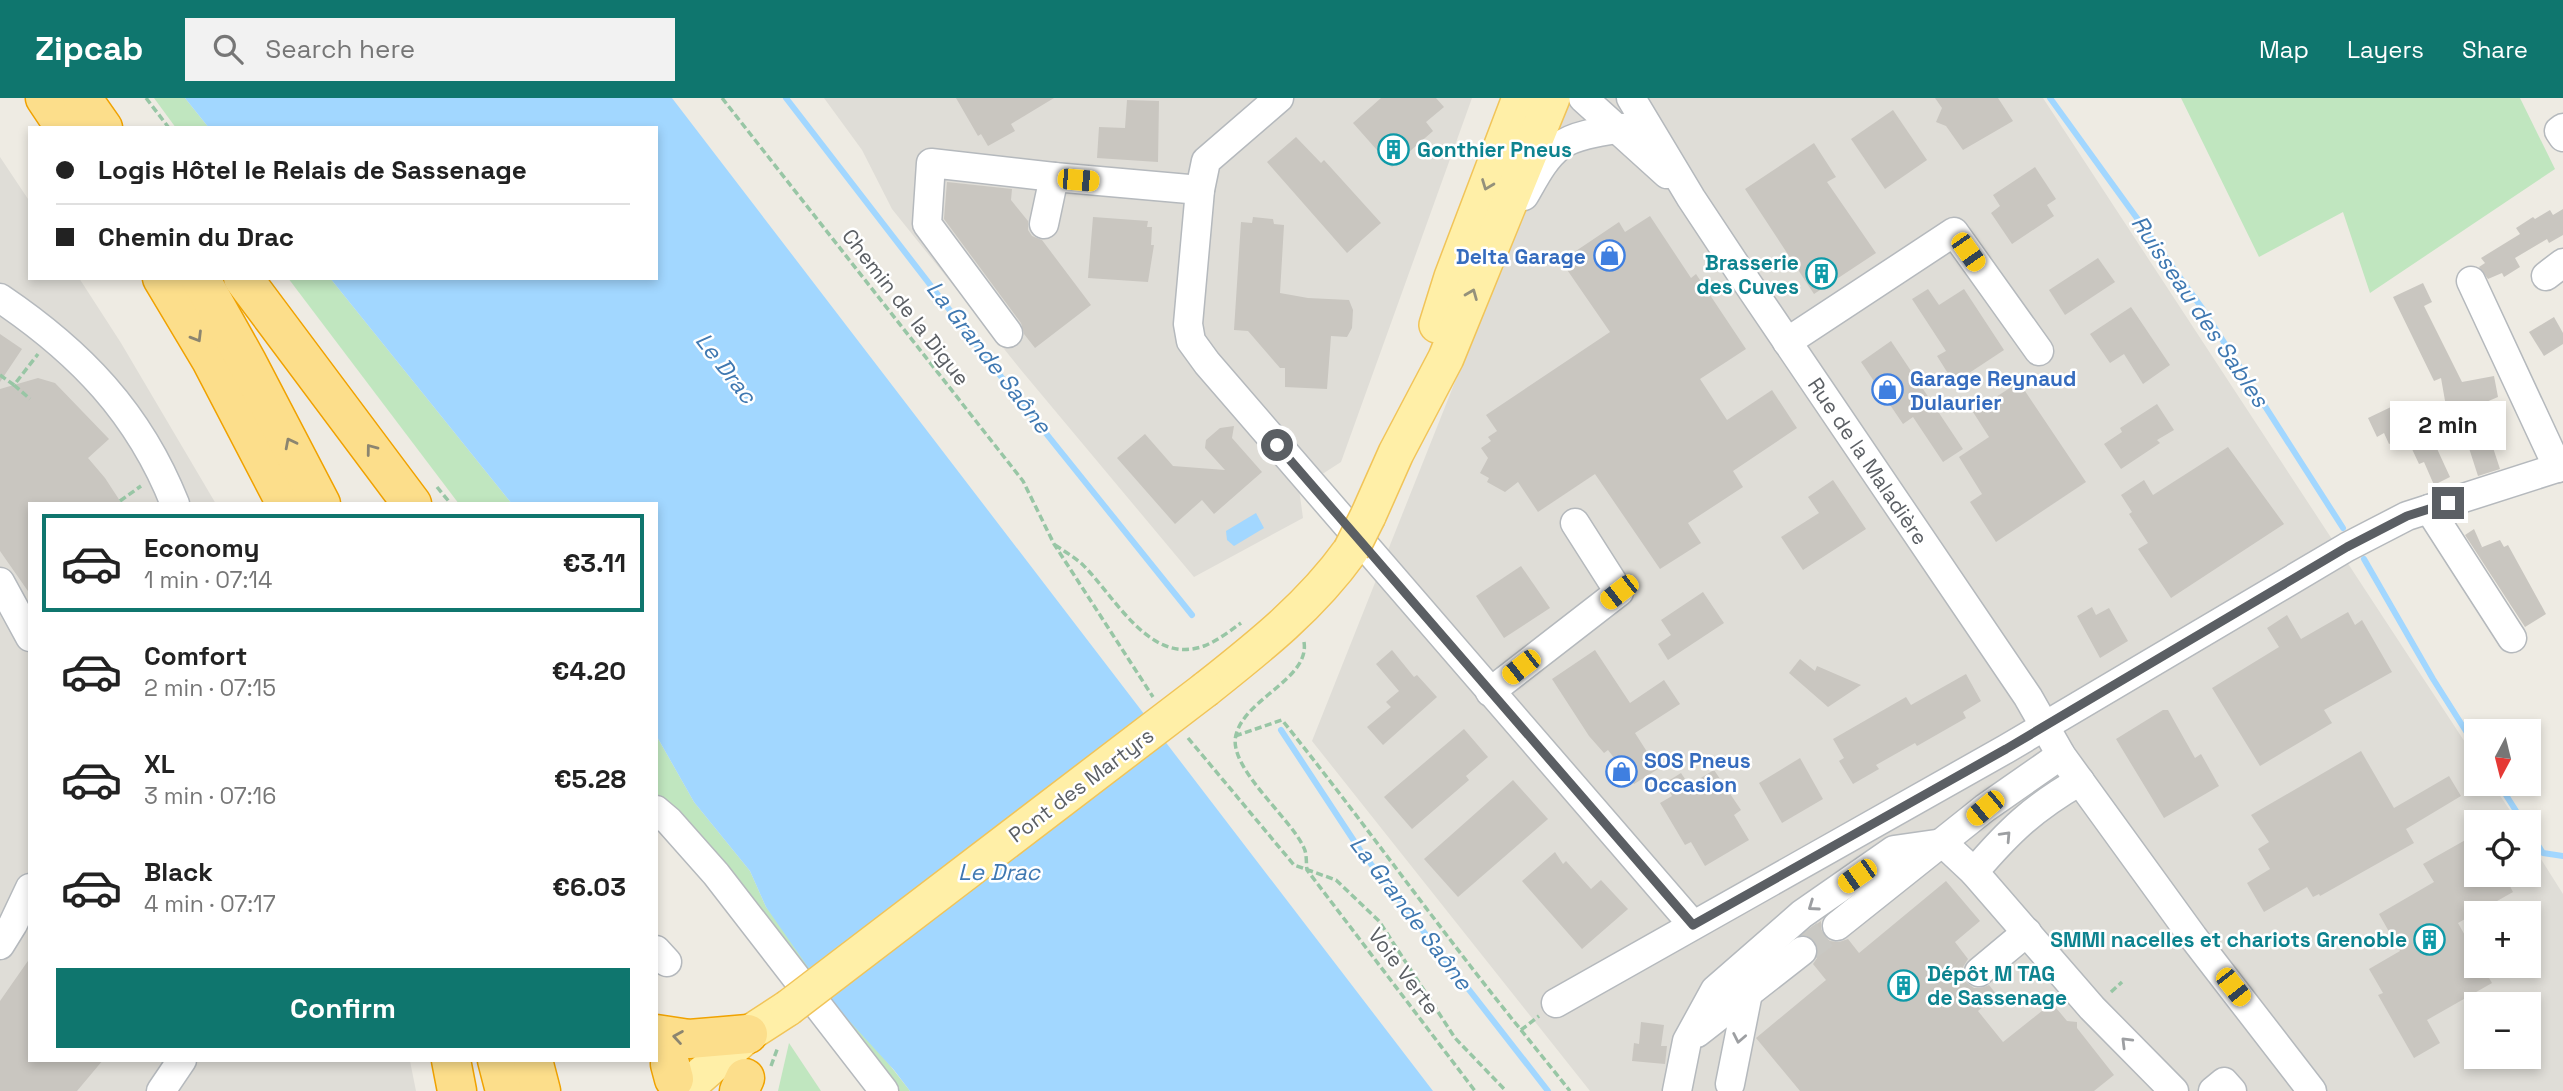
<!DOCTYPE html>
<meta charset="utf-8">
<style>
body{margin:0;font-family:"Space Grotesk",sans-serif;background:#f2f2f2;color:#222;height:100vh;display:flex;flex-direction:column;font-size:26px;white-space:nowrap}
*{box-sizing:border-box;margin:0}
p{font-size:23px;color:#767676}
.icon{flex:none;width:38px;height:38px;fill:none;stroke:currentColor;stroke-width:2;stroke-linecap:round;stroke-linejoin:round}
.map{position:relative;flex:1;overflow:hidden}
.sheet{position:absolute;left:28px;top:404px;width:630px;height:560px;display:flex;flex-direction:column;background:#fff;border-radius:0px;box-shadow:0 4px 10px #0003}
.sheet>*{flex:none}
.banner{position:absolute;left:28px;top:28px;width:630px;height:154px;border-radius:0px;box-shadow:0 4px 10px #0003;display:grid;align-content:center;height:154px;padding:0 28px;background:#fff}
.needle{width:46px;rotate:187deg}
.tools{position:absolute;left:2464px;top:621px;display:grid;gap:14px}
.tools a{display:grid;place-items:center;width:77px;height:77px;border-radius:0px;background:#fff;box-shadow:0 4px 10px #0003;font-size:35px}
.end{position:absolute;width:32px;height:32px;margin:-16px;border:9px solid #5b5f64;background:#fff;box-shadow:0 0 0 4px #fff}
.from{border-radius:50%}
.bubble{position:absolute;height:49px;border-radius:0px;background:#fff;box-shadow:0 4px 10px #0003;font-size:23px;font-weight:800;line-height:49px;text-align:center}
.car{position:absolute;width:21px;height:42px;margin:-21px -10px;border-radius:9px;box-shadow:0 0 5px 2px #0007;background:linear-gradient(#f5c518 24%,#345 0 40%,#f5c518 0 76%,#345 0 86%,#f5c518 0)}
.banner b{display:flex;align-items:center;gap:24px;height:66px;font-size:26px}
.banner b+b{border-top:2px solid #e0e0e0}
.banner i{width:18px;height:18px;background:#222}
ul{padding:12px 0 0;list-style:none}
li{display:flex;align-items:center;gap:21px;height:98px;margin:0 14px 10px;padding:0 14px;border:4px solid transparent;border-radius:0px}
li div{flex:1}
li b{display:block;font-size:26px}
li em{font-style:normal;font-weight:800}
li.current{border-color:#0f766e}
li>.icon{width:63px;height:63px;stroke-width:1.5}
.action{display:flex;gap:14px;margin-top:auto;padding:14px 28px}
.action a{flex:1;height:80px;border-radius:0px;background:#0f766e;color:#fff;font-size:28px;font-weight:800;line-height:80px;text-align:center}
header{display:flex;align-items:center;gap:42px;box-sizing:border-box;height:98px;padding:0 35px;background:#0f766e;color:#fff}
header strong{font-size:33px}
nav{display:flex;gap:38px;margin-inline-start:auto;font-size:24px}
.search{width:490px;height:63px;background:#f2f2f2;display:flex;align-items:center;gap:18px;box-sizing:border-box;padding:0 24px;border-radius:0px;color:#767676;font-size:26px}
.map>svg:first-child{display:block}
.industrial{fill:#dfddd7;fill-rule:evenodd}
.green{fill:#c0e6bf}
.water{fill:#a2d7ff}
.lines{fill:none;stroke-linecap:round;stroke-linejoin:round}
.stream{stroke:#a2d7ff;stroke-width:6}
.building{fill:#c9c6c0}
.minor-tunnel{stroke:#c9c8c3;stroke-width:28;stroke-dasharray:28 14;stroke-linecap:butt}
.minor-casing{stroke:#b5b9bd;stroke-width:31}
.major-casing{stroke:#f1c459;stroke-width:38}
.highway-casing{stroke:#f0a201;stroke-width:41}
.path{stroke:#98c6a5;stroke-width:3.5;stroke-dasharray:7 3.5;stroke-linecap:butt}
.minor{stroke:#fff;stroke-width:28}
.major{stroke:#ffefa7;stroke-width:35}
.highway{stroke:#fcde8b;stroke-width:38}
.major-bridge-casing{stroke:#f1c459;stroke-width:38;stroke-linecap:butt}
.major-bridge{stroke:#ffefa7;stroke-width:35}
.oneway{stroke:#94917b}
.oneway2{stroke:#8b8570}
.oneway3{stroke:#9d9fa2}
.route{stroke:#5b5f64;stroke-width:9}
.labels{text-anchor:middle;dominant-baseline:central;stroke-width:5;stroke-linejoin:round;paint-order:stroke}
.culture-label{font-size:21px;font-weight:bold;fill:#0d838f;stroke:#fff;text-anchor:start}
.shop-label{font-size:21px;font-weight:bold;fill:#366cbe;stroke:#fff;text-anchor:start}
.street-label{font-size:21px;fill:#5b5f64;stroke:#fff}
.water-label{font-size:23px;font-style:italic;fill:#3f78b1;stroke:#fff}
</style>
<header>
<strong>Zipcab</strong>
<div class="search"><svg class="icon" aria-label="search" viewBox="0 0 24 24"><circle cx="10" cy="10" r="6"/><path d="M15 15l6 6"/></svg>Search here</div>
<nav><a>Map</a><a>Layers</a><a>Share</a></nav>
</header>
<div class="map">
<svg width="2563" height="993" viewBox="0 0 2563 993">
<rect width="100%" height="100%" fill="#eeebe3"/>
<g class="industrial">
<polygon points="824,0 1472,0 1341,364 1299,391 1303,420 1194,479 1021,272 892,111 862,52"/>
<path d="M1568 0H2043L2476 661V686H2492L2518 724H2476V777H2529V742L2563 796V993H1590L1312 643ZM2476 816H2529V868H2476ZM2476 906H2529V959H2476Z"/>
<polygon points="0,59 30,104 30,180 79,180 121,245 216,406 30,406 30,962 410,963 416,993 0,993"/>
</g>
<g class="green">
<polygon points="154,0 185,0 209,30 176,30"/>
<polygon points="2181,0 2520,0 2555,71 2370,195 2343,114 2259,159"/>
<polygon points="288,180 330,180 512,406 459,406"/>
<polygon points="656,637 694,704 750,773 766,809 910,993 889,993 656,700"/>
<polygon points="789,945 821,993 778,993"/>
</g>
<g class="water">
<polygon points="185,0 672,0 1433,993 910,993 894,972 833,905 766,809 750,773 694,704 656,637 656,406 512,406 330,180 656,180 656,30 209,30"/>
<polygon points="1256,415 1264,430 1234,448 1227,442 1226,433"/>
</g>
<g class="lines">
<g class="stream">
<polyline points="786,0 1016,298 1192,517"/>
<polyline points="2050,0 2202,210 2343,430"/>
<polyline points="2364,461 2433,581 2476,649"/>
<polyline points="1281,632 1360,752 1548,993"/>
<polyline points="2499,686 2523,724"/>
<polyline points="2529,733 2543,755 2563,758"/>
</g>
</g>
<g class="building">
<polygon points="956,0 1054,0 1011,26 1015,33 988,48 981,36 978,38"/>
<polygon points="1381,0 1436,0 1444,9 1426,24 1433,33 1392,69 1353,25"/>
<polygon points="1935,0 1998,0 2013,23 1963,52 1946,28 1936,24 1942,10"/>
<polygon points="1127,2 1159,3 1158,64 1097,60 1099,29 1125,30"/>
<polygon points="1893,12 1927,62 1885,91 1851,41"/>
<polygon points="1296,39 1321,65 1324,62 1381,125 1347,155 1267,64"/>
<polygon points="1814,45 1836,79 1827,84 1876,155 1814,196 1745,91"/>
<polygon points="2035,69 2056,101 2047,107 2054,118 2012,146 1991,115 2000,108 1993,97"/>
<polygon points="947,84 1012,91 1011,102 1028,123 1028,132 1032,138 1042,142 1091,207 1035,250 1024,236 1021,225 944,121"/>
<polygon points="2563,111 2563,137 2549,145 2547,141 2515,160 2520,169 2504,179 2502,175 2488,181 2479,169 2485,165 2481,160 2520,136 2516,130 2533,119 2535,121 2550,112 2553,117"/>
<polygon points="1650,118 1691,180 1696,176 1746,251 1700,281 1727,322 1772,292 1797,330 1733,373 1743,389 1688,425 1701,445 1660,471 1595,376 1538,414 1518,384 1505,394 1487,384 1489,380 1480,375 1488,360 1481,350 1491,343 1488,339 1497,333 1486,317 1610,234 1561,163 1619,124 1625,134"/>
<polygon points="1093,119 1148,123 1147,129 1152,129 1151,147 1154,147 1148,184 1088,180"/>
<polygon points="1253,119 1273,121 1274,126 1284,127 1280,195 1308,200 1349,202 1353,212 1352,230 1347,239 1331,238 1327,291 1285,289 1285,270 1280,270 1248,233 1234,232 1241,124 1252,125"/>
<polygon points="2098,160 2115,184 2065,217 2049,192"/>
<polygon points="2423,185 2432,204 2424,208 2462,284 2494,278 2498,299 2479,307 2500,371 2478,378 2468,347 2475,344 2460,312 2447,314 2441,280 2434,283 2393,199"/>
<polygon points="1928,191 1939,207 1964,191 2004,252 1954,285 1937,258 1946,253 1912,201"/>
<polygon points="2131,209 2170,267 2143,286 2124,256 2110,265 2090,236"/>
<polygon points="2554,219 2563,235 2563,246 2544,258 2529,234"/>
<polygon points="0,236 22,251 0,284"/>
<polygon points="1891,243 1963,351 1943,364 1913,319 1903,326 1861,264"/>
<polygon points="38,280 55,285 109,341 88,360 105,380 122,406 30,406 30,496 0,453 0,291"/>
<polygon points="2019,284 2086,384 1996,444 1970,404 1982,396 1959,359 1989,339 1973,314"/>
<polygon points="2157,306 2174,332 2157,342 2160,345 2121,371 2104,346 2122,334 2120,330"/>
<polygon points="2391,309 2405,339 2389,346 2384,335 2377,339 2368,320"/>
<polygon points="1234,328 1232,340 1262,374 1214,416 1202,402 1175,426 1117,360 1145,336 1173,368 1225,372 1205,350 1206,342 1220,330"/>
<polygon points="2433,342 2450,379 2434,387 2424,364 2419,366 2412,351"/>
<polygon points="2228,349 2284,426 2171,500 2138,451 2148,445 2129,416 2132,414 2121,397 2144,382 2153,397"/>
<polygon points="1833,382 1866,431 1803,472 1781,439 1819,415 1808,399"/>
<polygon points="2474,431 2482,449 2480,450 2500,442 2504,449 2508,447 2546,516 2525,529 2465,437"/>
<polygon points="1521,468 1550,510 1504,540 1476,498"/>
<polygon points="1703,494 1724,525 1668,562 1658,546 1671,537 1661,522"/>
<polygon points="2092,509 2096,517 2109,510 2128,543 2100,560 2077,518"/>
<polygon points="2348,514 2355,527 2362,522 2392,574 2324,612 2332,625 2260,668 2212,590 2279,549 2267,530 2287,517 2301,541"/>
<polygon points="1392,552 1414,579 1417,577 1437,599 1383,647 1367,629 1391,609 1386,604 1399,593 1376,566"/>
<polygon points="1595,552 1630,605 1664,582 1680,606 1635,635 1658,671 1634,686 1608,652 1604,655 1589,638 1552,581"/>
<polygon points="1800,561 1815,573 1817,568 1861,587 1828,609 1789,575"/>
<polygon points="1966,576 1981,603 1963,614 1966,620 1917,648 1915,645 1876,667 1879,671 1853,686 1839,663 1844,660 1833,641 1906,599 1911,607"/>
<polygon points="2163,612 2168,612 2195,660 2201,656 2219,688 2164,720 2116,641"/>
<polygon points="1464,631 1488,659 1466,678 1469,682 1412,731 1384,699"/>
<polygon points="2361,653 2394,710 2449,678 2461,698 2406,731 2414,745 2320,798 2319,796 2313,799 2307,789 2264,814 2247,785 2270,771 2258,751 2269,744 2251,717"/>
<polygon points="1800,660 1823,701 1782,725 1759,685"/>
<polygon points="1714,672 1741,712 1734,717 1749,742 1705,768 1691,744 1685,747 1660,705 1672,698 1665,685 1681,675 1689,687"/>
<polygon points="1513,682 1548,721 1458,799 1424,761"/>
<polygon points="2476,736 2476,777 2504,777 2513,794 2458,825 2476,857 2476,868 2482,868 2492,885 2427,922 2440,945 2414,960 2378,897 2383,895 2369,871 2400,853 2379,816 2434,784 2423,766"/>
<polygon points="1555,754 1563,766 1566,763 1591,791 1601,782 1628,811 1582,851 1522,783"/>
<polygon points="1946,783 1980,823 1955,844 1968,861 1963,869 1963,877 1966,884 1974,890 1981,890 1989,887 1997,897 1978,913 2003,944 2052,905 2067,923 2077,924 2077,930 2114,977 2094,993 1800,993 1756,940 1826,882 1813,866 1817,860 1818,851 1815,843 1803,837 1812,829 1821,823 1821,831 1824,839 1830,843 1839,844 1848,841 1859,855"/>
<polygon points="30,860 30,962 103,962 77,993 0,993 0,903"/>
<polygon points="1641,924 1664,927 1661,948 1667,948 1665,966 1632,963 1634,945 1639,946"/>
</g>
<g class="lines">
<polyline class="minor-tunnel" points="1802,853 1837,828"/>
<defs>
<g id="minor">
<polyline points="1279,0 1206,63 1200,92 1188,226 1191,243 1207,265 1693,827"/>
<polyline points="1583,0 1667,76"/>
<polyline points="1631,0 1691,100 1746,183 2028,599 2061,657 2193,839 2312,993"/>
<polyline points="2563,30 2559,33 2563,39"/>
<path d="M1524 98C1534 81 1544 60 1560 48 1579 33 1622 32 1646 26"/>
<polyline points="1044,126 1054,79 1200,92"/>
<polyline points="2546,178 2563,165"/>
<polyline points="2471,183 2558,370"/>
<path d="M0 200C80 254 139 315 175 406"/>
<polyline points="1008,235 927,126 931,65 1054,79"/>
<polyline points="1787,244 1954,134 2039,253"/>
<polyline points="2429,411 2512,540"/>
<polyline points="0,484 30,539"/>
<polyline points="1490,594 1619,494 1575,425"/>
<path d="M2080 683C2033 710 2009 733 1974 774L2092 910 2174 993"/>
<polyline points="656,712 669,723 716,776 884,993"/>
<polyline points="1837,828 1985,710 2061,657"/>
<polyline points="0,847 13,826 30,790"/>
<polyline points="656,852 667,864"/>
<polyline points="1979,874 2027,834"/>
<polyline points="1556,905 2006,651 2347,449 2407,418 2563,368"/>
<polyline points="1697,935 1802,853"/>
<polyline points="1730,986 1748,895"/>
<polyline points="161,993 182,962"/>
<polyline points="1677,993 1687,943 1715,892 1802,816 1894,752 1943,745 1974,774"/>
<polyline points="2213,993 2224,984 2232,993"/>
</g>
<g id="major">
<polyline points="1437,227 1452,179 1520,0"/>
<polyline points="1368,418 1396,355 1446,260 1552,0"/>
<path d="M1206 591C1259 549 1311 508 1351 452"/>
<polyline points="683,993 748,936 788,910"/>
</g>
<g id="highway">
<polyline points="45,0 65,30"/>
<polyline points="82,0 103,30"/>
<polyline points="162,180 211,262 286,406"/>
<polyline points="200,180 247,264 321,406"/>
<polyline points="243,180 412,406"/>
<polyline points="656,936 689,941 748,936"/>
<polyline points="451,962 457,993"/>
<polyline points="497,962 505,993"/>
<polyline points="533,962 541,993"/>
<polyline points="670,966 674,981"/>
<polyline points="739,993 745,980"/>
</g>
</defs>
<use href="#minor" class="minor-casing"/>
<use href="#major" class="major-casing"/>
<use href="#highway" class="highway-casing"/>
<g class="path">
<polyline points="146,0 169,30"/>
<polyline points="722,0 1023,383 1054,446 1153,599"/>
<polyline points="0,277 14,287 38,256"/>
<polyline points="14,287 30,301"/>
<polyline points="437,389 451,406"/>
<polyline points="120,403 141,388"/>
<path d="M1055 447C1064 453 1074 459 1082 466 1115 498 1149 568 1204 548 1217 543 1230 533 1241 525"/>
<path d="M1304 544C1310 581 1245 600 1236 637 1227 669 1291 720 1304 750 1307 756 1306 765 1307 772L1475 993"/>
<path d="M1235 638 1282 622C1364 724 1439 831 1521 932L1539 918"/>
<polyline points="1188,640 1294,767 1336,782 1379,823 1455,940 1506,993"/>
<polyline points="2111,894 2122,884"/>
<polyline points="1521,932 1570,993"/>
<polyline points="771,968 778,949"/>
</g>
<use href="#minor" class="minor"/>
<use href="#major" class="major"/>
<use href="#highway" class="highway"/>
<defs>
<g id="major-bridge">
<polyline points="1351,452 1368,418"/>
<polyline points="788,910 1206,591"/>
</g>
</defs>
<use href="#major-bridge" class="major-bridge-casing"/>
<use href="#major-bridge" class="major-bridge"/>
</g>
<defs><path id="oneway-chevron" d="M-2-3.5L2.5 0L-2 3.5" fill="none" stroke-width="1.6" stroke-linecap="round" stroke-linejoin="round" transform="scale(1.75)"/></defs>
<g class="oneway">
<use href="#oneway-chevron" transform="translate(1487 87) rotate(111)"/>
<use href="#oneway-chevron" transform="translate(1472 196) rotate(-68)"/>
</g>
<g class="oneway2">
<use href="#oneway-chevron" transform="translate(197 239) rotate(59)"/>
<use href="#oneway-chevron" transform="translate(290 345) rotate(-117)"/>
<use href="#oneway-chevron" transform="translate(371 351) rotate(-127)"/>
<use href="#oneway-chevron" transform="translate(678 939) rotate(-171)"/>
</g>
<g class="oneway3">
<use href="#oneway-chevron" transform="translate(2006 738) rotate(-47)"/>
<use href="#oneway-chevron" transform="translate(1813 808) rotate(145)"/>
<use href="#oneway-chevron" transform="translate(1739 940) rotate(101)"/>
<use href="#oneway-chevron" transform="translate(2126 944) rotate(-135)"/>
</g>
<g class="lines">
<polyline class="route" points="1277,347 1693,827 2006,651 2347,449 2407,418 2448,405"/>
</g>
<defs>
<symbol id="building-ring" viewBox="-11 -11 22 22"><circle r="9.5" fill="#fff" stroke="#0f9aa8" stroke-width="1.5"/><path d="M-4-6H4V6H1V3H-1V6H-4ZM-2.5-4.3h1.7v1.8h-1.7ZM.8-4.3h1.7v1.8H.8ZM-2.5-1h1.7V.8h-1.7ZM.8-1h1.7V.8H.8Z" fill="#0f9aa8"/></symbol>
<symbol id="shop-ring" viewBox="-11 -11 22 22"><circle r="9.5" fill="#fff" stroke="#3f7fe0" stroke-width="1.5"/><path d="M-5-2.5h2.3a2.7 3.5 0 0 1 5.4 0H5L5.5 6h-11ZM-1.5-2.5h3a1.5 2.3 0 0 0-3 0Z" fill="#3f7fe0"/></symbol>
</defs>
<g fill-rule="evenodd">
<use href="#building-ring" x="1376" y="34" width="35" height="35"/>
<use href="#shop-ring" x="1592" y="140" width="35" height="35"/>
<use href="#building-ring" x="1804" y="158" width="35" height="35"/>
<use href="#shop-ring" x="1870" y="274" width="35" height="35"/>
<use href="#shop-ring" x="1604" y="656" width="35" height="35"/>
<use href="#building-ring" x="2412" y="824" width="35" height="35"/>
<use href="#building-ring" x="1886" y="870" width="35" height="35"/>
</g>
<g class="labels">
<g class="culture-label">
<text x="1417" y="51">Gonthier Pneus</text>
<text x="1799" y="164" text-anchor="end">Brasserie<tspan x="1799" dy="24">des Cuves</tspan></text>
<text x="2407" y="841" text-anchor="end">SMMI nacelles et chariots Grenoble</text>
<text x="1927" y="875">Dépôt M TAG<tspan x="1927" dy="24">de Sassenage</tspan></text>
</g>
<g class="shop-label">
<text x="1586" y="158" text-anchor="end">Delta Garage</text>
<text x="1910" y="280">Garage Reynaud<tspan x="1910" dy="24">Dulaurier</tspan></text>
<text x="1644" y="662">SOS Pneus<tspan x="1644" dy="24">Occasion</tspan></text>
</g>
<g class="street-label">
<text transform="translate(906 209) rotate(52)">Chemin de la Digue</text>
<text transform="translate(1868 363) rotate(56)">Rue de la Maladière</text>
<text transform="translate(1081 687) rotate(-37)">Pont des Martyrs</text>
<text transform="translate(1404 873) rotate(53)">Voie Verte</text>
</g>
<g class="water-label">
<text transform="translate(2200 213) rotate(56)">Ruisseau des Sables</text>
<text transform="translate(989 259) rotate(52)">La Grande Saône</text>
<text transform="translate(726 270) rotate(52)">Le Drac</text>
<text x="999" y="774">Le Drac</text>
<text transform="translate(1411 815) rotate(53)">La Grande Saône</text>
</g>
</g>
</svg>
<div class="tools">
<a><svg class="needle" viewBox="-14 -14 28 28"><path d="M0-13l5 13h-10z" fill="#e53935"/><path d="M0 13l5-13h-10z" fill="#767676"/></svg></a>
<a><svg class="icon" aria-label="locate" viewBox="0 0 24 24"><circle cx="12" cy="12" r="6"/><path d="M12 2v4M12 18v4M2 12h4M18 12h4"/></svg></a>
<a>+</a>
<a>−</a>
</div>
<i class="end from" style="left:1277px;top:347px"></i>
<i class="end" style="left:2448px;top:405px"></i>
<div class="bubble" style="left:2390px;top:303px;width:116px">2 min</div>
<i class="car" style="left:1078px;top:82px;rotate:95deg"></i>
<i class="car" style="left:1968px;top:154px;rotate:145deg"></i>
<i class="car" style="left:1619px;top:494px;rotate:232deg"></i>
<i class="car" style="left:1521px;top:569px;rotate:232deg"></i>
<i class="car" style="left:1985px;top:710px;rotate:230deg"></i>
<i class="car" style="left:1857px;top:778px;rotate:235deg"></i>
<i class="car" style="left:2233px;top:889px;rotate:142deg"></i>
<div class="banner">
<b><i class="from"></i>Logis Hôtel le Relais de Sassenage</b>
<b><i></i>Chemin du Drac</b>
</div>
<section class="sheet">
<ul>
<li class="current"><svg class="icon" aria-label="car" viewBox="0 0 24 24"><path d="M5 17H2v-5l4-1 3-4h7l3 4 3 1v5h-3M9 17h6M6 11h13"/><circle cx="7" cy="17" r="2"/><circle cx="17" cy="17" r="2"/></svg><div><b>Economy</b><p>1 min · 07:14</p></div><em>€3.11</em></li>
<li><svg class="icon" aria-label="car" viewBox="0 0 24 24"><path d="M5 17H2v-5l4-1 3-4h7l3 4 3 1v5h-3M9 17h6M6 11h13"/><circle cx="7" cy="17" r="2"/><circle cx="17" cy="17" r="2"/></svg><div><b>Comfort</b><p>2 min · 07:15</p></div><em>€4.20</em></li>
<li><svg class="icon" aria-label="car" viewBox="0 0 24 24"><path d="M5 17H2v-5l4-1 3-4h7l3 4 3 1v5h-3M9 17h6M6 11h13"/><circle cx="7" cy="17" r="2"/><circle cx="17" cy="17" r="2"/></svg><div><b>XL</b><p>3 min · 07:16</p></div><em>€5.28</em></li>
<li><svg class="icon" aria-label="car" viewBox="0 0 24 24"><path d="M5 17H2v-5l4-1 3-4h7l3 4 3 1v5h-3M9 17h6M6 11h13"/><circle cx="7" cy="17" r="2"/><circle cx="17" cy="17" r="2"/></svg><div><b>Black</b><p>4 min · 07:17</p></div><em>€6.03</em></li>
</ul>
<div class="action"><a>Confirm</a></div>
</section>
</div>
